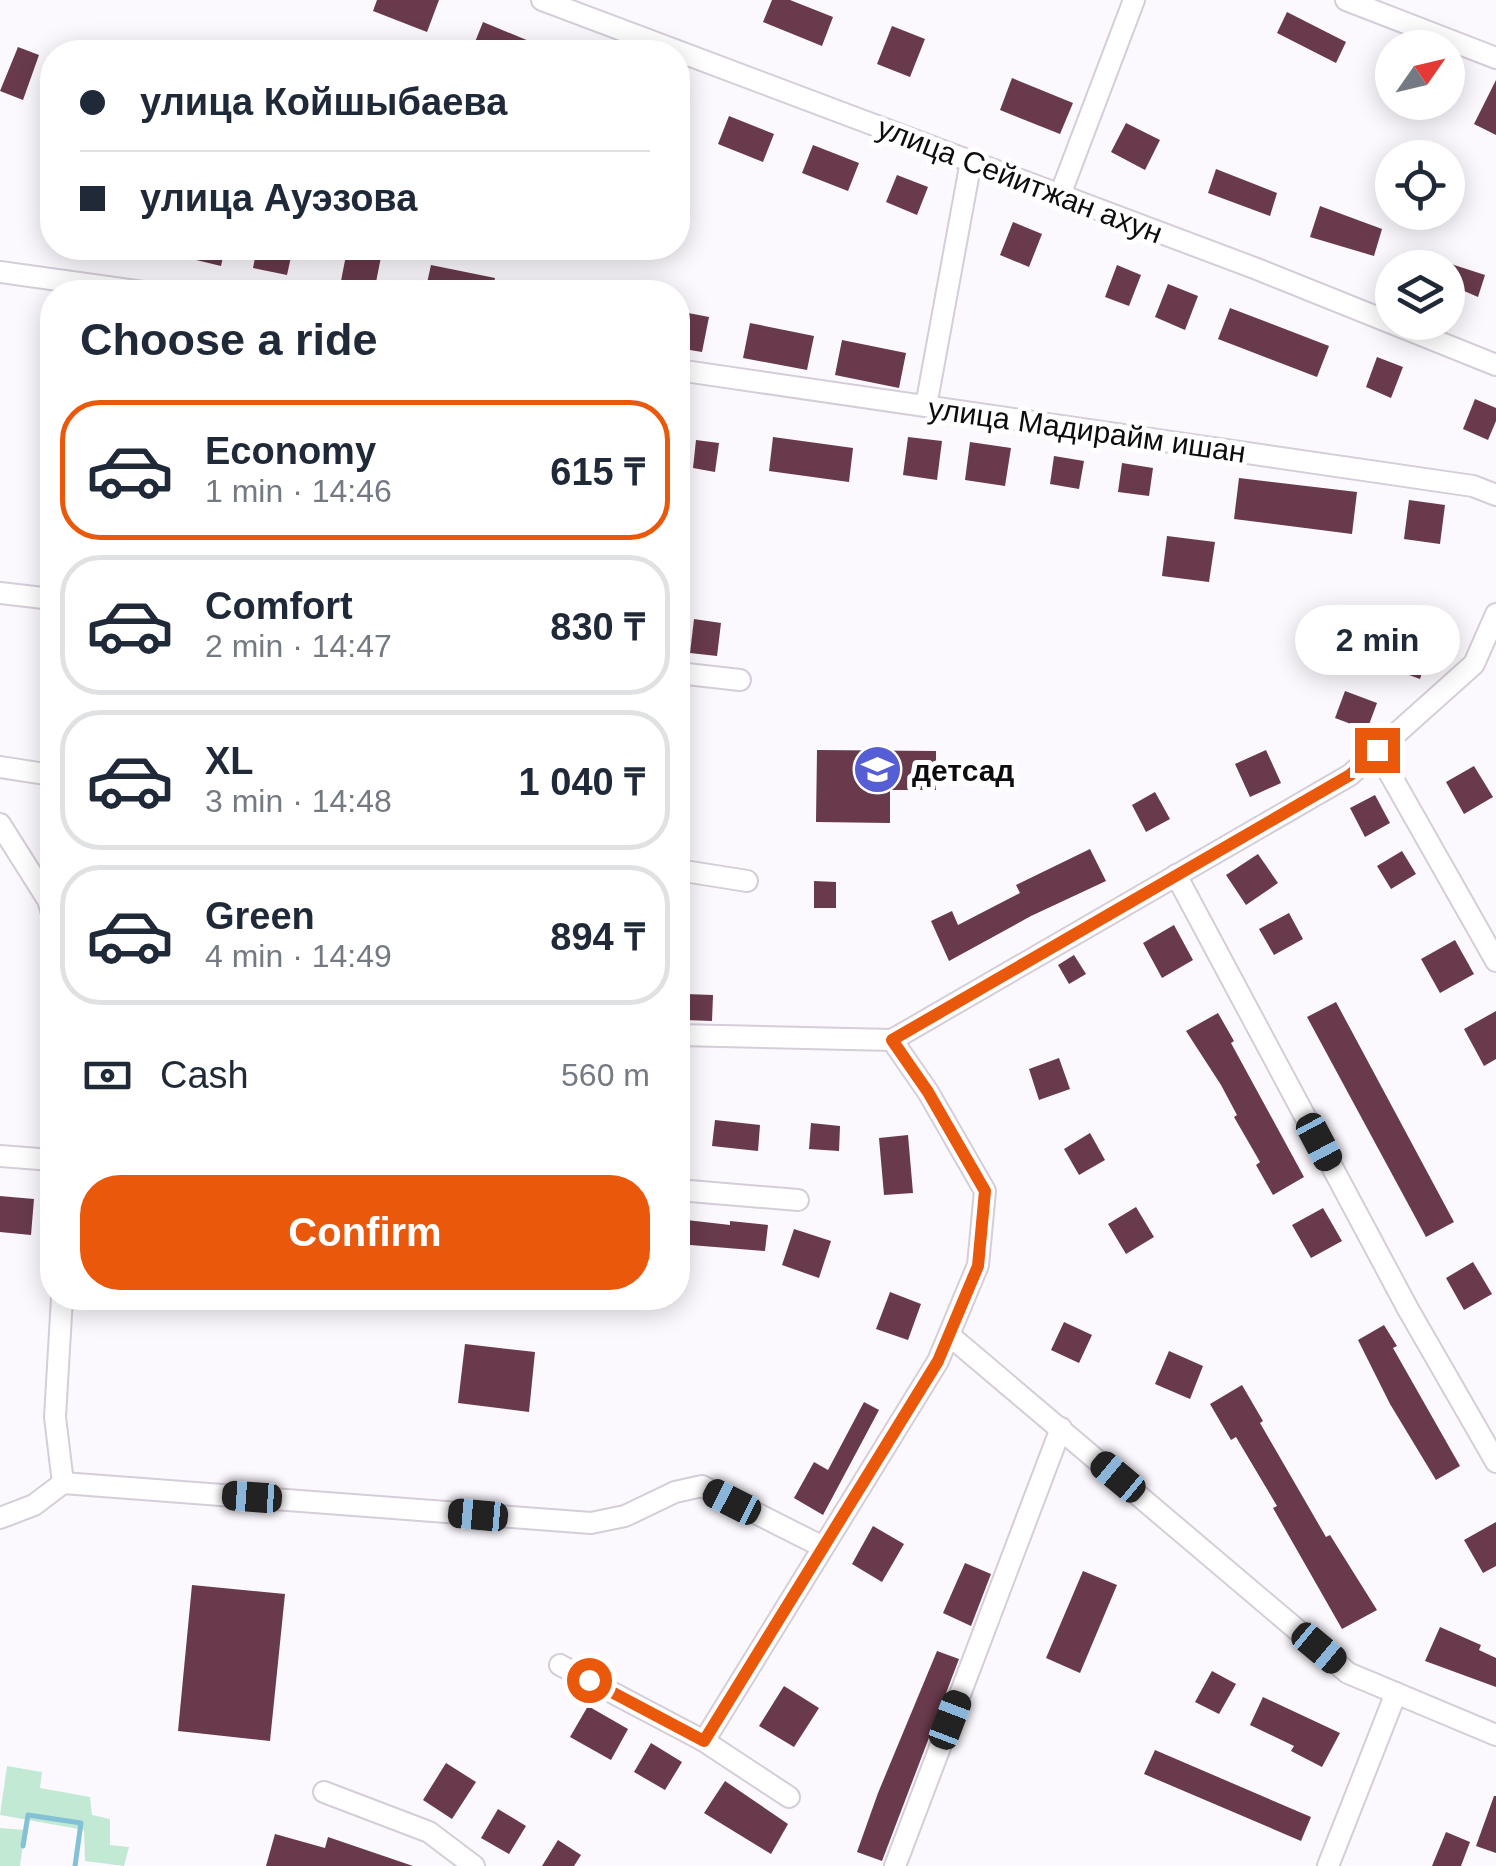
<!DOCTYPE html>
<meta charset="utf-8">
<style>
body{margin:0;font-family:Arial,sans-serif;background:#f2f2f3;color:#1f2937;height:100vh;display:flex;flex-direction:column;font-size:38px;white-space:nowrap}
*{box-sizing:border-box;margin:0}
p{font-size:32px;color:#747a83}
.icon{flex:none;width:55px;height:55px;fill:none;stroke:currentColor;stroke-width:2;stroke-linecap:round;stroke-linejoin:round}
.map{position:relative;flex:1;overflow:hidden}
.side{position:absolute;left:40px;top:280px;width:650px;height:1030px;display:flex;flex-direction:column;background:#fff;border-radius:40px;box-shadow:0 5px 25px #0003}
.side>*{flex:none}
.hud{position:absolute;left:40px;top:40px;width:650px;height:220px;border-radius:40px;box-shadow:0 5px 25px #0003;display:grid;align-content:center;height:220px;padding:0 40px;background:#fff}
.needle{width:65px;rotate:56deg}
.buttons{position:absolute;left:1375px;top:30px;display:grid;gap:20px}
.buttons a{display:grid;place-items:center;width:90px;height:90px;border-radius:50%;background:#fff;box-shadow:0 5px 25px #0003;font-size:50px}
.end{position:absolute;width:45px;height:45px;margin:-22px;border:12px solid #ea580c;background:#fff;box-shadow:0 0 0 5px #fff}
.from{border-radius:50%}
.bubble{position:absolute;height:70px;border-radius:35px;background:#fff;box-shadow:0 5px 25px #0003;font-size:32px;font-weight:800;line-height:70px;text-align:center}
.car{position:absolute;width:30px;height:60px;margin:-30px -15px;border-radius:12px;box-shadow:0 0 8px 2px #0007;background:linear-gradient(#222 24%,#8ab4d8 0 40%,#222 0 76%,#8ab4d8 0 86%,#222 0)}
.hud b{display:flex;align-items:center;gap:35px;height:95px;font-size:38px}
.hud b+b{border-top:2px solid #e0e1e3}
.hud i{width:25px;height:25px;background:#1f2937}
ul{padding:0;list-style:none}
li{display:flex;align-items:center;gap:30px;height:140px;margin:0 20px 15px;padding:0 20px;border:5px solid #e0e1e3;border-radius:40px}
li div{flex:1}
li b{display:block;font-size:38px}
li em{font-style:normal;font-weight:800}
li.selected{border-color:#ea580c}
li>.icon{width:90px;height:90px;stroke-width:1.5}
h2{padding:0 40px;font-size:45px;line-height:120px}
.pay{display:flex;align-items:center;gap:25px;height:110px;padding:0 40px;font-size:38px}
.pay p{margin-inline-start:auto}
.cta{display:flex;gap:20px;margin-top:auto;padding:20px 40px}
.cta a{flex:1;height:115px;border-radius:40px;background:#ea580c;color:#fff;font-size:40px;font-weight:800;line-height:115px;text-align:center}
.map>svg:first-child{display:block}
.green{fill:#c1e9d4}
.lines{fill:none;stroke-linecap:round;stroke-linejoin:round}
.stream{stroke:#83c2d6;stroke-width:5}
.building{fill:#683a4c}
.street-casing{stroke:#d5cdd9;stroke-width:24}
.street{stroke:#fff;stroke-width:20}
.route{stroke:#ea580c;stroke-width:12}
.labels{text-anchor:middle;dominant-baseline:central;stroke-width:10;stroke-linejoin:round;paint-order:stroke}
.street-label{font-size:30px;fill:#0f0c10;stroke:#fff}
.poi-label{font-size:30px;font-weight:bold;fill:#0f0c10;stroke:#fff;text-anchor:start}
</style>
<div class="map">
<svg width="1496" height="1866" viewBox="0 0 1496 1866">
<rect width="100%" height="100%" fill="#fcf9fe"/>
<g class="green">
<polygon points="7,1766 42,1772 40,1788 90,1797 92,1815 110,1819 110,1845 129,1847 124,1866 85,1861 84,1830 0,1815"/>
<polygon points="0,1828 25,1830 20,1866 0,1866"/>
</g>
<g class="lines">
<polyline class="stream" points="23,1846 28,1815 81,1823 75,1866"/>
</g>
<g class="building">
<polygon points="377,0 439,0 427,32 373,11"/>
<polygon points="772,0 790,0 833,17 822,46 763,22"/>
<polygon points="1287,12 1346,42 1336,63 1277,33"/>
<polygon points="483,22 529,41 525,52 471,52"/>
<polygon points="892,26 925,39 910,77 877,64"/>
<polygon points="18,47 39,55 23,100 0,91"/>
<polygon points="1012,78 1073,103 1060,134 1000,110"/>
<polygon points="1496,80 1496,135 1474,124"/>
<polygon points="729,116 774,134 763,162 718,144"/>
<polygon points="1126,123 1160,140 1145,170 1111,152"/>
<polygon points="813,145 859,163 848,191 802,173"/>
<polygon points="1216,169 1277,193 1270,216 1208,193"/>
<polygon points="897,175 928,187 917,215 886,202"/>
<polygon points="1320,206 1382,229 1374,256 1310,237"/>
<polygon points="1013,222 1042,234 1029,267 1000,255"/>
<polygon points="168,248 225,248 221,266 167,253"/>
<polygon points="257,248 293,248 287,275 253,268"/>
<polygon points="347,250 381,257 374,292 340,286"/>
<polygon points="1448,263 1485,275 1478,297 1448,284"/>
<polygon points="431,265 495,278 492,292 425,292"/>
<polygon points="1117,265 1141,275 1129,306 1105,297"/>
<polygon points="1168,284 1198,296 1185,330 1155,317"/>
<polygon points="1230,308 1329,346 1317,377 1218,339"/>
<polygon points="678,311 709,317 702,352 678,348"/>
<polygon points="750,323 814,336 807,370 743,358"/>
<polygon points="842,340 906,353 899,388 835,375"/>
<polygon points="1377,357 1403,367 1391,398 1366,387"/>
<polygon points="1475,399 1496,408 1496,421 1488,440 1463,429"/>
<polygon points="773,437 853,448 849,482 769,471"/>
<polygon points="908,437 942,441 937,480 903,475"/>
<polygon points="696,440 719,443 715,472 693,468"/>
<polygon points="970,442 1011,448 1005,486 965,480"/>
<polygon points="1054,456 1084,461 1079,489 1050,484"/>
<polygon points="1122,463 1153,468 1149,496 1118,492"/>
<polygon points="1239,478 1357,492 1352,534 1234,519"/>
<polygon points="1409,500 1445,505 1440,544 1404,539"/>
<polygon points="1167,536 1215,542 1209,582 1162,576"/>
<polygon points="694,619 721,623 717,656 690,653"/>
<polygon points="1399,641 1429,652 1420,679 1390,668"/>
<polygon points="1345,691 1377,703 1367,730 1335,718"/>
<polygon points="817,750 936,751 936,790 890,790 890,823 816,822"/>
<polygon points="1266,750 1281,783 1250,797 1235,764"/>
<polygon points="1474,766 1493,797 1464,814 1446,782"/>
<polygon points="1155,792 1170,819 1146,832 1132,805"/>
<polygon points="1375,795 1390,823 1365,837 1350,808"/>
<polygon points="1090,849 1106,881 1031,916 949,961 931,921 952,911 958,925 1020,893 1016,885"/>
<polygon points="1402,851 1416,874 1391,889 1377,866"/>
<polygon points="1258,854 1278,883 1246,905 1226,875"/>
<polygon points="814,881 836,882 836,908 814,908"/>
<polygon points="1289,913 1303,939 1274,955 1259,929"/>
<polygon points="1174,925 1193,960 1162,978 1143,943"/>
<polygon points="1455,940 1474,974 1440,993 1421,959"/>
<polygon points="1074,955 1086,974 1069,984 1058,965"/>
<polygon points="686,994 713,995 712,1021 685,1020"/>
<polygon points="1336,1002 1454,1222 1426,1237 1307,1017"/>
<polygon points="1496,1011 1496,1059 1484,1066 1464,1029"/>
<polygon points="1218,1013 1234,1041 1231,1043 1304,1177 1273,1195 1256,1165 1260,1162 1234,1117 1237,1115 1221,1085 1186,1031"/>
<polygon points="1059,1058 1070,1089 1039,1100 1029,1069"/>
<polygon points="715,1120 760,1125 758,1151 712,1146"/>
<polygon points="811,1123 840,1126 839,1151 809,1149"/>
<polygon points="1090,1133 1105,1160 1079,1175 1064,1149"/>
<polygon points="908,1135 913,1193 884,1195 879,1138"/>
<polygon points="0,1196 34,1199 31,1235 0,1232"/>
<polygon points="1136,1207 1154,1237 1126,1254 1108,1224"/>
<polygon points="1323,1208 1342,1241 1311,1258 1292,1225"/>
<polygon points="678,1219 730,1225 730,1221 768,1225 765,1251 678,1244"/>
<polygon points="794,1229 831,1241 819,1278 782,1265"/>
<polygon points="1473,1262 1492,1294 1464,1310 1446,1278"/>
<polygon points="890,1292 921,1304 908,1340 876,1329"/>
<polygon points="1064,1322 1092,1335 1079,1363 1051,1350"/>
<polygon points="1384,1325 1397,1346 1393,1348 1460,1466 1436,1480 1390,1404 1358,1340"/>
<polygon points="465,1344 535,1352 529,1412 458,1403"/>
<polygon points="1169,1351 1203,1366 1190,1399 1155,1384"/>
<polygon points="1242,1385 1263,1421 1260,1423 1326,1537 1330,1535 1377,1610 1342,1629 1273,1508 1277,1506 1236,1437 1231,1440 1210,1404"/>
<polygon points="864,1402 879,1410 823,1515 794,1498 814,1462 828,1470"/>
<polygon points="1496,1522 1496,1566 1483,1573 1464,1540"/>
<polygon points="873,1526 904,1544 882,1582 852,1564"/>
<polygon points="965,1563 991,1574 971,1626 943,1613"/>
<polygon points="1083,1571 1117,1585 1080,1673 1046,1658"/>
<polygon points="192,1585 285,1594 270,1741 178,1731"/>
<polygon points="1440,1627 1481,1645 1479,1650 1496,1658 1496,1687 1425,1661"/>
<polygon points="937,1651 959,1659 882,1861 857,1852 878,1793"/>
<polygon points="1212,1671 1236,1684 1219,1714 1195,1702"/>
<polygon points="784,1686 819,1708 794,1747 759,1726"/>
<polygon points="1263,1697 1340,1733 1322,1767 1291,1751 1294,1746 1250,1725"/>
<polygon points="588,1706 628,1729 611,1760 570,1737"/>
<polygon points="651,1743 682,1762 665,1790 634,1772"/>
<polygon points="1155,1750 1311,1817 1301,1841 1144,1774"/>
<polygon points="446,1763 476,1782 452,1819 423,1800"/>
<polygon points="725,1781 788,1824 771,1854 704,1813"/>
<polygon points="1494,1796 1496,1796 1496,1853 1476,1846"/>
<polygon points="498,1809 526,1826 509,1854 481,1838"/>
<polygon points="1446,1832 1470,1842 1461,1866 1432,1866"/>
<polygon points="275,1834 325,1848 328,1837 413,1866 266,1866"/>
<polygon points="558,1840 581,1855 574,1866 542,1866"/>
</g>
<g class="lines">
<defs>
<g id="street">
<polyline points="542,0 1257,269 1496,365"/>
<polyline points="1346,0 1496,58"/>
<polyline points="1060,195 1134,0"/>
<polyline points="0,272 143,292"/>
<polyline points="678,370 1473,486 1496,495"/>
<polyline points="926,406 971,161"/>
<polyline points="0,593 52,599"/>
<polyline points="678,673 740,680"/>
<polyline points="1377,751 1496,961"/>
<polyline points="0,767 52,775"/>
<polyline points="0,824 48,900 52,913"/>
<polyline points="678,870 747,881"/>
<polyline points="1176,875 1408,1309 1496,1462"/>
<polyline points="678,1035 892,1040"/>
<polyline points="892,1040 1350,775 1474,664 1496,614"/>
<polyline points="0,1156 52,1160"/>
<polyline points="678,1190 798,1200"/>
<polyline points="62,1298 55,1417 63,1483 591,1523 625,1516 675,1492 702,1486 823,1547"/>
<polyline points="949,1335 1348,1673 1496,1735"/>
<polyline points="0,1518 34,1505 63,1483"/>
<polyline points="560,1665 704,1741 789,1797"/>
<polyline points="704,1741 938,1361 978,1265 985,1191 928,1092 892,1040"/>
<polyline points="324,1792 429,1832 474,1866"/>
<polyline points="895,1866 1061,1428"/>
<polyline points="1328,1866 1396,1693"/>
</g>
</defs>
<use href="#street" class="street-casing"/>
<use href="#street" class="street"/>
</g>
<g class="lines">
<polyline class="route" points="589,1680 704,1741 938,1361 978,1266 985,1191 928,1092 892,1040 1350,775 1377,750"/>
</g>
<defs>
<symbol id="school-disc" viewBox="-11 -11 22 22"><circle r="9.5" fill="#555ed5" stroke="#fff"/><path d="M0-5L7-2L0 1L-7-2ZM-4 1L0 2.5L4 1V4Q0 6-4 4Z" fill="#fff"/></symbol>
</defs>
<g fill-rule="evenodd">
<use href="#school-disc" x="850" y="742" width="55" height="55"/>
</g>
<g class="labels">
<g class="street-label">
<text transform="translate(1020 180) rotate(21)">улица Сейитжан ахун</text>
<text transform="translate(1087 430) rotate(8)">улица Мадирайм ишан</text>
</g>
<g class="poi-label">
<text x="912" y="770">детсад</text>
</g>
</g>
</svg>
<div class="buttons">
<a><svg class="needle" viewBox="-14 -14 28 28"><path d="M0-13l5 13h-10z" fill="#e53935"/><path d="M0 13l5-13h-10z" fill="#747a83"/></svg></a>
<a><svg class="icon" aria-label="locate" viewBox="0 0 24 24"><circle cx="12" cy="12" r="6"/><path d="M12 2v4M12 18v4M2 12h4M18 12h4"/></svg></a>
<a><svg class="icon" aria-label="layers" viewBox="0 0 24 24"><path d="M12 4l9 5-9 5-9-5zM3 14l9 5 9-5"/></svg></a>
</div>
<i class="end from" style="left:589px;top:1680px"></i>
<i class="end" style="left:1377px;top:750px"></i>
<div class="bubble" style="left:1295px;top:605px;width:165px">2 min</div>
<i class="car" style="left:1319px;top:1142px;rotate:152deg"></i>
<i class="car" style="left:1118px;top:1477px;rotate:310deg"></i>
<i class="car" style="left:252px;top:1497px;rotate:274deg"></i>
<i class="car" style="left:732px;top:1502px;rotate:297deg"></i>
<i class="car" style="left:478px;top:1515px;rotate:275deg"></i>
<i class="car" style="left:1319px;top:1648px;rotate:130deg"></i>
<i class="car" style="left:950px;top:1720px;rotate:21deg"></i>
<div class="hud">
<b><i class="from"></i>улица Койшыбаева</b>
<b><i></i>улица Ауэзова</b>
</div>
<section class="side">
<h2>Choose a ride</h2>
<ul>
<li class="selected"><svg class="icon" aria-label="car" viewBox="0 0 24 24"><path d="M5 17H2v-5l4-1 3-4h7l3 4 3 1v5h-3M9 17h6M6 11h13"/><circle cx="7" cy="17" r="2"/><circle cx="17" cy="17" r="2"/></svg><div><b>Economy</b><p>1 min · 14:46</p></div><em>615 ₸</em></li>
<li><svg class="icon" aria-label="car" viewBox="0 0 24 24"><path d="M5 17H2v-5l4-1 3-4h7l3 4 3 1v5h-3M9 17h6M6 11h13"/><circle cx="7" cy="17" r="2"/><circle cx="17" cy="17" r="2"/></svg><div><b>Comfort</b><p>2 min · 14:47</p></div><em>830 ₸</em></li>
<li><svg class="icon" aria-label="car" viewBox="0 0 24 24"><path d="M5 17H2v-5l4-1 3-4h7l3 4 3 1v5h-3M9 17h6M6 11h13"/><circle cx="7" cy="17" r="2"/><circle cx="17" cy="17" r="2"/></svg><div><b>XL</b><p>3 min · 14:48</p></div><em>1 040 ₸</em></li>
<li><svg class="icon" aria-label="car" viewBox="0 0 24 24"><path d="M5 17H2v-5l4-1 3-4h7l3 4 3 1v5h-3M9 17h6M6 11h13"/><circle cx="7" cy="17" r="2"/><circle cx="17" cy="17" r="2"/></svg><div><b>Green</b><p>4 min · 14:49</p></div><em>894 ₸</em></li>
</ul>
<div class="pay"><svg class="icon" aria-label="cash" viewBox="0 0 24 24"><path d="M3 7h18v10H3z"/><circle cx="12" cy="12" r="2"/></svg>Cash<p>560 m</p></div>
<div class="cta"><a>Confirm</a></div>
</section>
</div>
